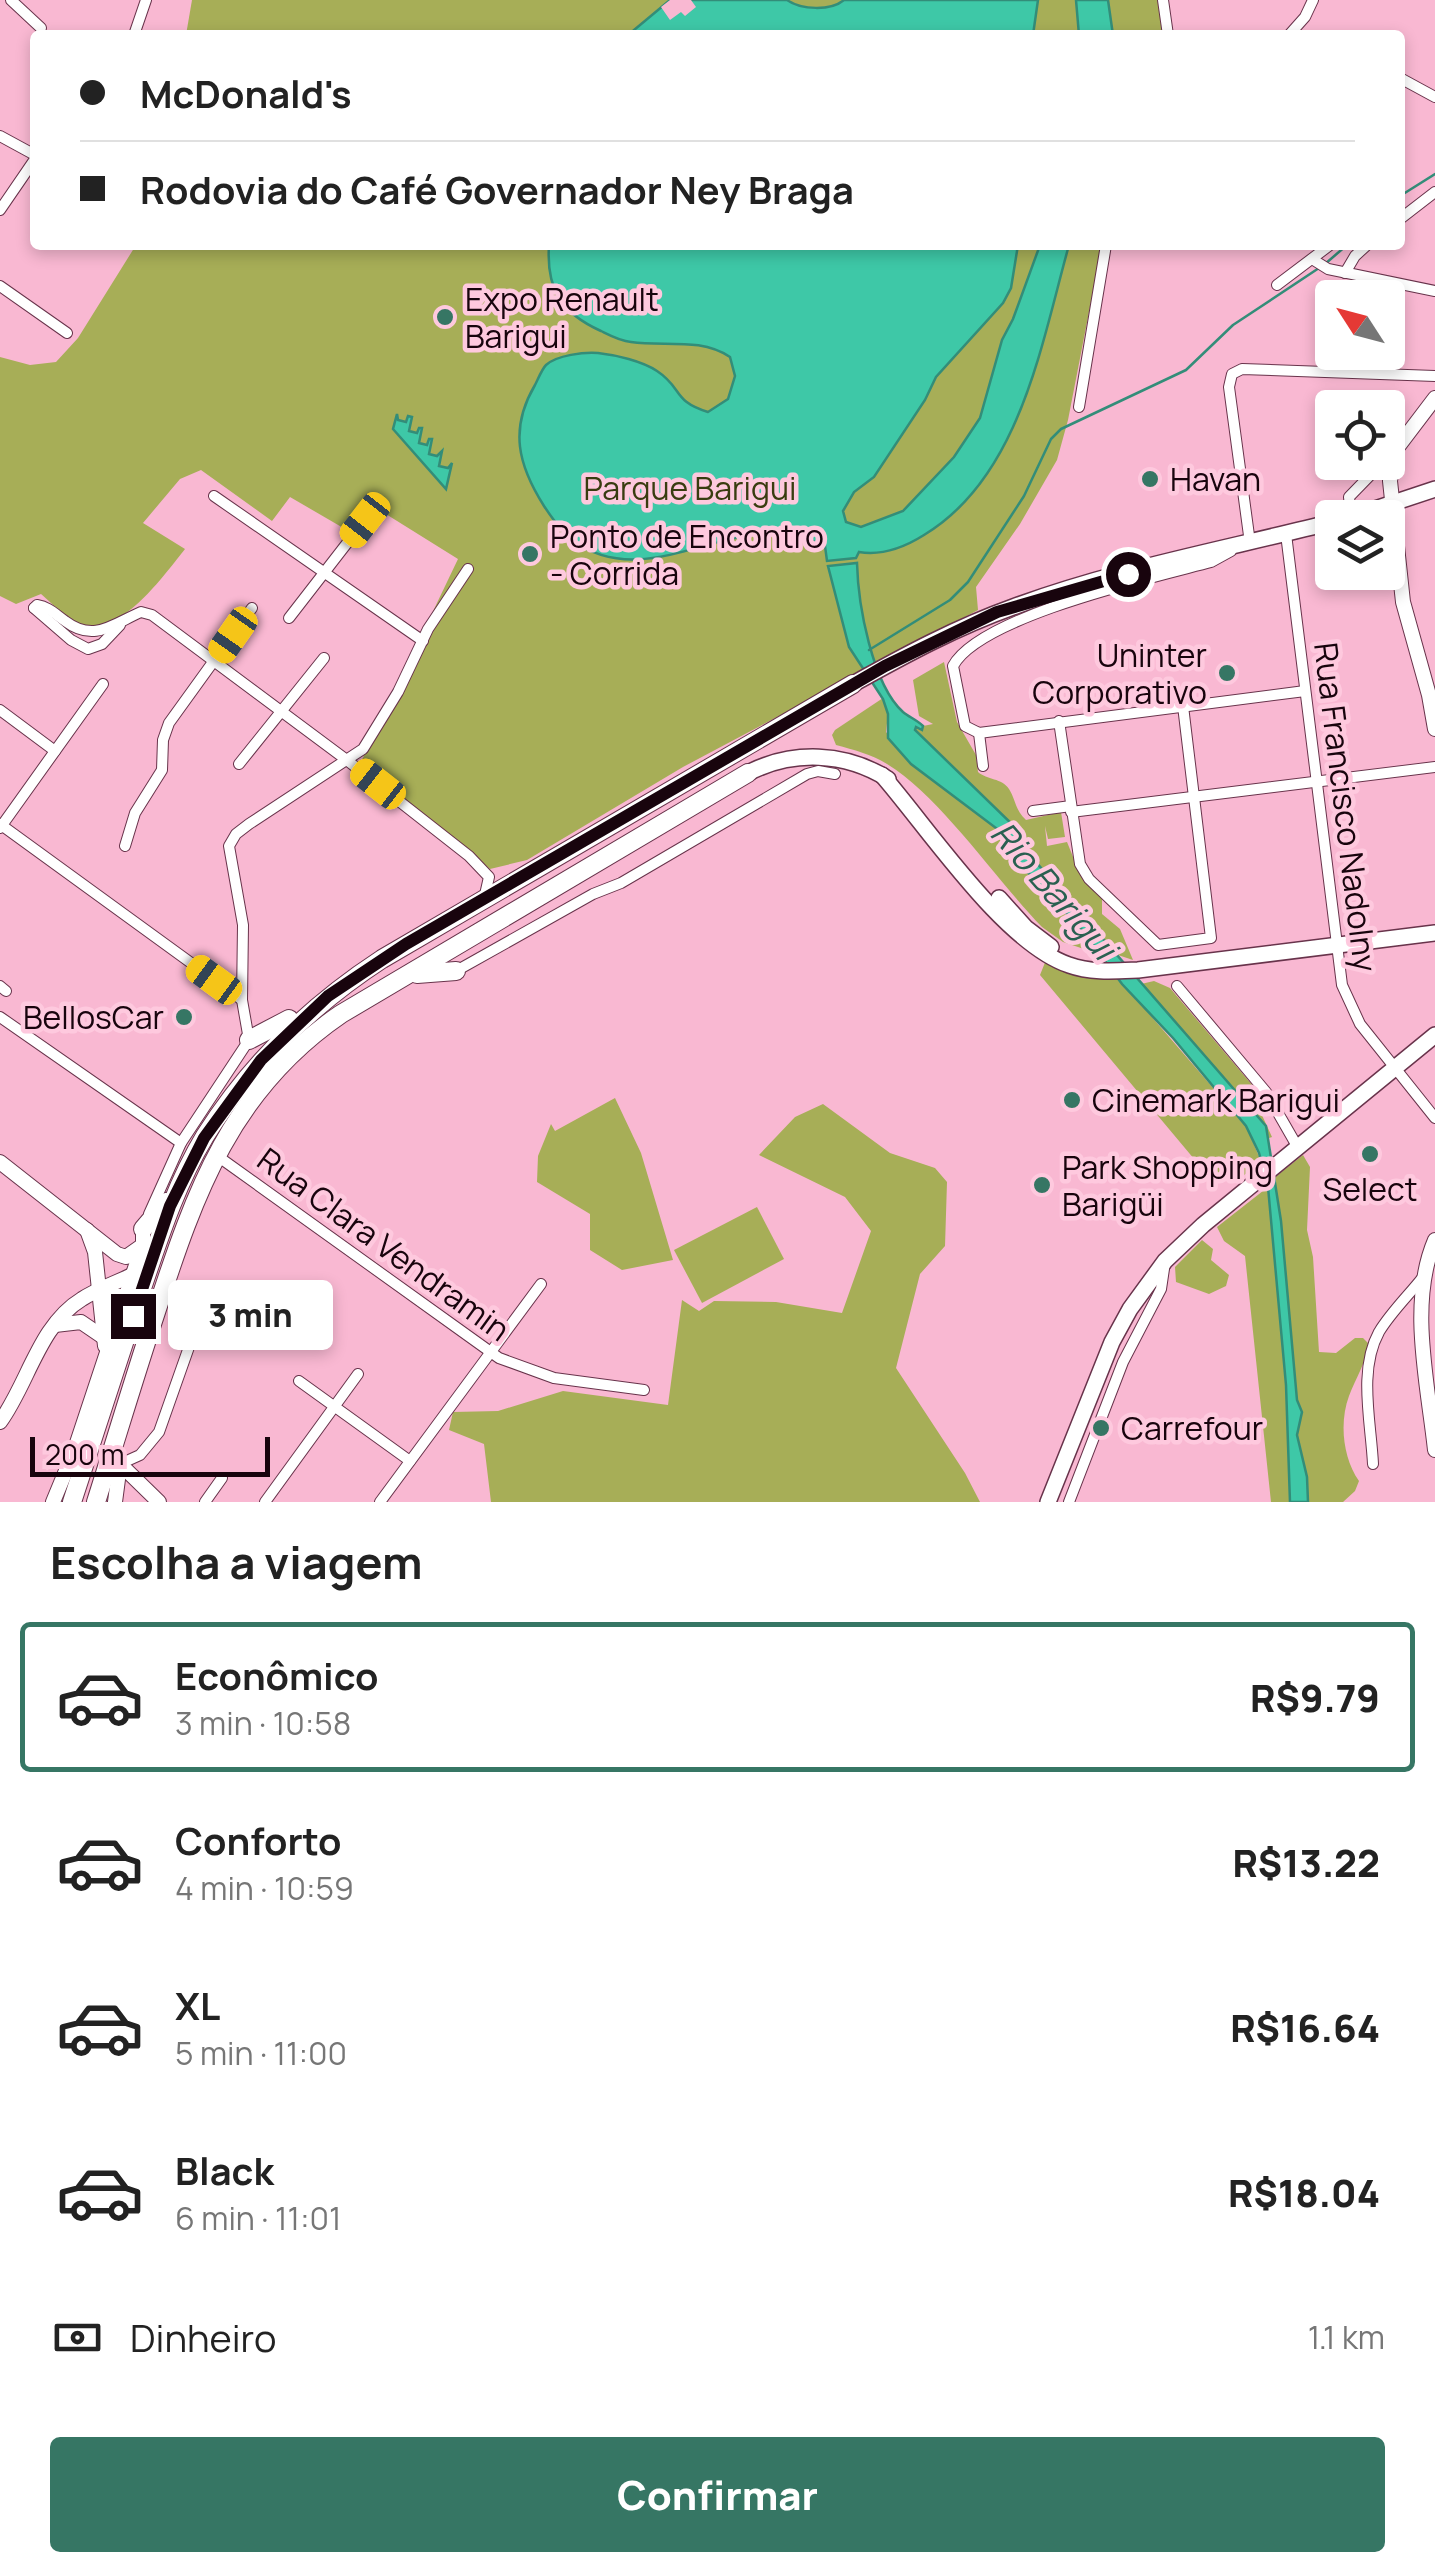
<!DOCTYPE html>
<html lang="pt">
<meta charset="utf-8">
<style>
body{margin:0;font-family:Manrope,sans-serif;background:#f6f6f6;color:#222;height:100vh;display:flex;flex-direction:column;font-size:38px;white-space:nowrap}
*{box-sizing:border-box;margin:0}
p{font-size:32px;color:#767676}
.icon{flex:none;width:55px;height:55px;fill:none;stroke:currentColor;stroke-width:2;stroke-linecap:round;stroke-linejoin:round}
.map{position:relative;height:1502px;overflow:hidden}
.drawer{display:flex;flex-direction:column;background:#fff;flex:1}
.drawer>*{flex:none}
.hud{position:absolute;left:30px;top:30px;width:1375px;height:220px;border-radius:10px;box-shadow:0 5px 15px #0003;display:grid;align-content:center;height:220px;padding:0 50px;background:#fff}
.needle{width:65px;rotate:306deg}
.fabs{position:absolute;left:1315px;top:280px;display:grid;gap:20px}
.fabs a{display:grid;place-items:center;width:90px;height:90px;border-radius:10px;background:#fff;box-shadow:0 5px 15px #0003;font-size:50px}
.scale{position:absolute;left:30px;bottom:25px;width:240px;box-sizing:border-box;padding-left:10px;border:5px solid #18040d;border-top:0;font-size:28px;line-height:35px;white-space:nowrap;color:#18040d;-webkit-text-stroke:8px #fec9de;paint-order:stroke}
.end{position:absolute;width:45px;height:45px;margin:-22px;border:12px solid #18040d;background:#fff;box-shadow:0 0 0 5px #fff}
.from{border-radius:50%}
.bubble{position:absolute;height:70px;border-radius:10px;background:#fff;box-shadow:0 5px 15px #0003;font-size:32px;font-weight:800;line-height:70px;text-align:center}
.car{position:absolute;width:30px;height:60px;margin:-30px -15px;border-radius:12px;box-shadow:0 0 8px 2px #0007;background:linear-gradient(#f5c518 24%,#345 0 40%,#f5c518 0 76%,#345 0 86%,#f5c518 0)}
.hud b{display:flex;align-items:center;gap:35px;height:95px;font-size:38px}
.hud b+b{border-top:2px solid #e0e0e0}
.hud i{width:25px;height:25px;background:#222}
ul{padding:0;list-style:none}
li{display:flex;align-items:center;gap:30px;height:150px;margin:0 20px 15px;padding:0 30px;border:5px solid transparent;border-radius:10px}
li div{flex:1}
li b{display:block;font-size:38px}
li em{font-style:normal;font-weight:800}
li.active{border-color:#367664}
li>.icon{width:90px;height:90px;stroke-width:1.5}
h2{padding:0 50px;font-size:45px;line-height:120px}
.pay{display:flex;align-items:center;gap:25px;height:110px;padding:0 50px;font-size:38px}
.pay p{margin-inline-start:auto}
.action{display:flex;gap:20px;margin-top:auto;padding:20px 50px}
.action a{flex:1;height:115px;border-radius:10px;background:#367664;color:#fff;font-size:40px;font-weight:800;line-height:115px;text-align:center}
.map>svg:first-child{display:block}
.green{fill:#a7ae57}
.water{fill:#3ec8a7;stroke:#338d79;stroke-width:2.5}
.pier{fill:#f9b8d2}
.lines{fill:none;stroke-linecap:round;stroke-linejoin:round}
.stream{stroke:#338d79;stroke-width:2.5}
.street-casing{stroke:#68334b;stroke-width:12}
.secondary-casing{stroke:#68334b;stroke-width:16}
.primary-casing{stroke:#68334b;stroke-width:18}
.highway-casing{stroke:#68334b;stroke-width:20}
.street{stroke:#fff;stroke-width:10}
.secondary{stroke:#fff;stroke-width:14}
.primary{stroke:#fff;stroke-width:15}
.highway{stroke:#fff;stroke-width:18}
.route{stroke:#18040d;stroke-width:12}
.poi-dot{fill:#367664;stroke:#fec9de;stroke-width:4}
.labels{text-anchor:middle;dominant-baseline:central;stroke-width:9;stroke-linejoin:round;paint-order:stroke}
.poi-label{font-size:32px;fill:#18040d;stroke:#fec9de;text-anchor:start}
.park-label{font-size:32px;fill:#393c10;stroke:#fec9de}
.street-label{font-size:32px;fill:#18040d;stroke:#fec9de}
.water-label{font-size:35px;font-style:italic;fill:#2a6051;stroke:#fec9de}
</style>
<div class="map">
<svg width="1435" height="1502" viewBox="0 0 1435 1502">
<rect width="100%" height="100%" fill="#f9b8d2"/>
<g class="green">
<polygon points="192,0 1158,0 1163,35 186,35"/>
<path d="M136 245H1102L1068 420 1057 460 1020 524 976 587 978 610 683 767 527 860 490 869 360 764 458 559 365 501 345 529 290 497 272 521 201 470 180 479 143 523 185 549C164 575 125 631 87 626 71 624 53 604 41 594L16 604 0 596V357L30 365 56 362 78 338Z"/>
<path d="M944 662 957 722 976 755 978 772C987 780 1002 778 1009 789 1016 800 1015 810 1026 820L1061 812 1065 837 1048 839 1045 826 1047 846 1067 842 1080 874 1102 897V914L1120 929 1133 960 1118 955 1029 854 1016 828 915 730 916 726 921 729 923 726 933 724 919 716 913 680Z"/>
<path d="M883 698 888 714 886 732 911 764 1000 831 1020 864 1102 955 1063 942 1042 927C996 880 941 797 887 764 871 754 854 750 836 745L832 735 835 730Z"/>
<polygon points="1046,960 1105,978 1119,979 1246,1126 1261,1161 1243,1176 1205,1172 1040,975"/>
<polygon points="1154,981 1170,988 1259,1093 1261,1113 1272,1137 1269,1138 1265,1126 1141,984"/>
<polygon points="615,1098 641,1153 673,1260 622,1270 590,1250 590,1214 537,1182 538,1156 551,1124 555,1131"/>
<polygon points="823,1104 890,1153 935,1168 947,1182 945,1246 920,1274 896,1368 965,1473 980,1502 491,1502 484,1444 449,1430 453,1412 498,1411 563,1391 668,1405 682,1300 699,1311 714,1301 776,1302 842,1313 871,1231 845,1197 759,1155 795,1117"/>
<path d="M1303 1155 1310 1167 1307 1230 1313 1257 1319 1352 1336 1353 1355 1338H1363L1368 1343C1366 1364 1356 1377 1349 1396 1339 1423 1343 1458 1359 1481L1355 1491 1343 1502H1308L1307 1477 1297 1435 1302 1412 1297 1400 1274 1178Z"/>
<polygon points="1268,1187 1286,1385 1290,1502 1271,1502 1245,1256 1224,1241 1217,1227"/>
<polygon points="757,1207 784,1259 702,1303 674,1250"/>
<polygon points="1202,1240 1213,1249 1211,1260 1229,1275 1226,1286 1209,1294 1176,1282 1175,1267"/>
</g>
<g class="water">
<path d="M670 0H787C801 10 831 11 844 0H1038L1033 35H628Z"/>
<polygon points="1076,0 1108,0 1113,35 1079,35"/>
<path d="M549 245H1018L1011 288 1003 303 936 377 925 400 874 477 854 492 843 511 846 522 861 527 903 511 954 457 980 418 1002 340 1013 319 1040 245H1069C1041 345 1020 477 924 535 905 547 883 556 859 552L856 558 827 561 825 546C814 542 801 535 789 534 716 525 643 590 573 541 562 533 552 518 544 506 518 465 509 429 535 385 538 379 542 369 546 365 557 355 584 352 598 353 616 355 642 361 657 371 683 388 672 401 708 412L728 399 735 376 730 357C700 337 664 347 631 342 620 341 611 336 601 331 561 313 546 289 549 245Z"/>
<polygon points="397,414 398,420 406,422 408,416 412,417 409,431 417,433 419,428 422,428 419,443 427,445 429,439 432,439 429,454 437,456 442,451 439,466 448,468 452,463 446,489 393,429"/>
<path d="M857 563C858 604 872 684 903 712 909 717 917 720 923 726L922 730 916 727 915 730 1016 828 1029 854 1266 1126 1281 1221 1297 1400 1302 1412 1297 1435 1307 1477 1308 1502H1290L1286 1385 1268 1187 1259 1153 1246 1126 1173 1038 1122 984 1083 931 1020 864 1000 831 911 764 888 738V714L883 699 849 647 828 566Z"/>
</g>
<polygon class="pier" points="670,0 691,0 696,7 685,16 681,12 670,20 661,7"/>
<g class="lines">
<g class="stream">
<polyline points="1400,196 1435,174"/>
<polyline points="1325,264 1347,245"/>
<polyline points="869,650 950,600 968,582 1024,496 1051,439 1061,429 1186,370 1233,325 1319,268"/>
</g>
<defs>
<g id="street">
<polyline points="11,0 41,28"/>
<polyline points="1163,0 1168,35"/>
<polyline points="134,35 146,0"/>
<polyline points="1289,35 1305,17 1313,0"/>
<polyline points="1400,78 1435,97"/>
<polyline points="0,136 35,155"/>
<polyline points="0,210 35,159"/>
<polyline points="1400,219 1435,192"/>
<polyline points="1312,259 1328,269 1435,291"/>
<polyline points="1345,273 1355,256 1367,245"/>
<polyline points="1277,285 1330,245"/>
<polyline points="0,286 67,333"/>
<polyline points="1079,407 1106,245"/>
<polyline points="214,496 423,641"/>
<polyline points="1351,517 1349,497 1383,462"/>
<polyline points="1286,534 1342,985 1360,1024 1435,1118"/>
<polyline points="1250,543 1229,387 1232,374 1242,369 1435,376"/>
<path d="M1231 551 1211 562C1155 577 980 616 953 666L965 726 979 733 1305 691"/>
<path d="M34 608 37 605C49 607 55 614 65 621 94 643 113 624 141 612L152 615 348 761 469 856 489 877 484 899"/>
<polyline points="34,608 71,640 88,649 102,644 120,625"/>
<polyline points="289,618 365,520"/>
<polyline points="0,710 55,751"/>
<polyline points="1059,721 1080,864 1089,879 1158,945 1211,938 1183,706"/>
<polyline points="979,733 983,766"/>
<polyline points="239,764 324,658"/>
<polyline points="1033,811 1071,806"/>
<polyline points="1071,812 1435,767"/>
<polyline points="0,824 242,1000"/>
<polyline points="0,828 103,684"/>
<polyline points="125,846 135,813 162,770 163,740 169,723 252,608"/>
<polyline points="456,971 593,894 621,883 807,774 818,771 835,774"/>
<polyline points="0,986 6,991"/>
<polyline points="1177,986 1266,1092 1297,1146"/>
<polyline points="0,1017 181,1143"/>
<polyline points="216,1155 499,1358 554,1378 644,1390"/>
<polyline points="149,1214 181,1143 249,1040 242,1000 243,925 229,846 236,834 249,824 363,749 398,692 428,629 468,569"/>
<polyline points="299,1381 410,1461"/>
<polyline points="120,1464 140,1455 159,1432 207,1296"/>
<path d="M1373 1464C1371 1422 1358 1370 1379 1332 1391 1312 1409 1295 1423 1277"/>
<polyline points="205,1502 222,1478"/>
<polyline points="265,1502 358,1374"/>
<polyline points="380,1502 541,1284"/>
<polyline points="1069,1502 1123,1362 1161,1289 1165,1262"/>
</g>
<g id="secondary">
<polyline points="1435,398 1394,452 1390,481 1403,602 1429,695 1435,729"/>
<polyline points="0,1162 117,1254 126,1257 143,1245"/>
<polyline points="87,1230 95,1252 105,1346"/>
<path d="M1435 1240C1408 1303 1428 1384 1435 1450"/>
<polyline points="55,1325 81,1322 103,1337"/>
<path d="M0 1422C28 1384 39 1325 82 1299 97 1289 116 1283 132 1275"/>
<polyline points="120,1464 159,1502"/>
<polyline points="53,1502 75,1449 143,1244 143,1229"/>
<polyline points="115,1502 120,1464"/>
</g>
<g id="primary">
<polyline points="1348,518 1435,489"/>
<path d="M853 684C905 655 957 627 1013 607 1116 569 1226 549 1332 522"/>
<path d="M748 773C793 750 845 752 888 779"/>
<path d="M882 775C929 829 1004 943 1069 965 1091 973 1115 971 1138 970L1435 933"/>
<polyline points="999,898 1026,928 1051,947"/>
<polyline points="1048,1502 1112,1342 1130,1309 1165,1261 1203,1225 1435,1035"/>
</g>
<g id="highway">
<polyline points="417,974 456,971"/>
<polyline points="249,1040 289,1019"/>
<polyline points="143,1229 166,1202"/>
<path d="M72 1502C93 1437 115 1371 136 1306 156 1248 173 1189 205 1136 251 1063 310 1006 382 959L853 684"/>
<path d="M96 1502C116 1439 135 1375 156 1312 195 1192 231 1089 341 1014L748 773"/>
</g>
</defs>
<use href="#street" class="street-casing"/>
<use href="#secondary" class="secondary-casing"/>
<use href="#primary" class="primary-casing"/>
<use href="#highway" class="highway-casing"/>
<use href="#street" class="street"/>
<use href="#secondary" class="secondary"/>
<use href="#primary" class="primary"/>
<use href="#highway" class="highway"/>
</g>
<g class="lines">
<polyline class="route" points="133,1316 170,1206 204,1138 261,1060 328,996 406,944 885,666 997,612 1128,574"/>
</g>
<g class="poi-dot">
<circle cx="445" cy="317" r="10"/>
<circle cx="1150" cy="479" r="10"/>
<circle cx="530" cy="554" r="10"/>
<circle cx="1227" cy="673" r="10"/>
<circle cx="184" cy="1017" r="10"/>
<circle cx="1072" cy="1100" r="10"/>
<circle cx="1370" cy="1154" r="10"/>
<circle cx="1042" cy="1185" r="10"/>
<circle cx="1101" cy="1428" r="10"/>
</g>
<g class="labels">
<g class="poi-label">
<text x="465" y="299">Expo Renault<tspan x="465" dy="37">Barigui</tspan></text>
<text x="1170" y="479">Havan</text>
<text x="550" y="536">Ponto de Encontro<tspan x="550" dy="37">- Corrida</tspan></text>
<text x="1207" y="655" text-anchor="end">Uninter<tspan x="1207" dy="37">Corporativo</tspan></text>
<text x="164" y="1017" text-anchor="end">BellosCar</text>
<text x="1092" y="1100">Cinemark Barigui</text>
<text x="1062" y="1167">Park Shopping<tspan x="1062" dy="37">Barigüi</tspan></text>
<text x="1370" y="1189" text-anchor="middle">Select</text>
<text x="1121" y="1428">Carrefour</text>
</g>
<g class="park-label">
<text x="690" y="488">Parque Barigui</text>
</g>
<g class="street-label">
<text transform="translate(1346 807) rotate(83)">Rua Francisco Nadolny</text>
<text transform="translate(384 1244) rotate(36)">Rua Clara Vendramin</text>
</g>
<g class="water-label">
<text transform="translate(1054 890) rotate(49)">Rio Barigui</text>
</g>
</g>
</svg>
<div class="fabs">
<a><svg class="needle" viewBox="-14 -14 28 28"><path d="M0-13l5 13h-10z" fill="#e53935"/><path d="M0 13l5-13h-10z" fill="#767676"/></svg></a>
<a><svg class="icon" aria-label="locate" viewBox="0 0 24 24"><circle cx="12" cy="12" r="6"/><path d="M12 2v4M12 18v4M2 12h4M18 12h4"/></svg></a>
<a><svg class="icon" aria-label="layers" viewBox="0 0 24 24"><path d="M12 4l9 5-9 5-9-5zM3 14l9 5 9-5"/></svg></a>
</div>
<div class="scale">200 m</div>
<i class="end from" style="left:1128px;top:574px"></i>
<i class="end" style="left:133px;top:1316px"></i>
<div class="bubble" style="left:168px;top:1280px;width:165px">3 min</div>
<i class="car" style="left:365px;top:520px;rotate:218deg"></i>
<i class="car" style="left:233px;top:635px;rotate:215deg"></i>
<i class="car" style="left:378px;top:784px;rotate:308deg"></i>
<i class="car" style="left:214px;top:980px;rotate:306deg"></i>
<div class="hud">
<b><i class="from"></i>McDonald's</b>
<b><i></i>Rodovia do Café Governador Ney Braga</b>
</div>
</div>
<section class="drawer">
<h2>Escolha a viagem</h2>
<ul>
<li class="active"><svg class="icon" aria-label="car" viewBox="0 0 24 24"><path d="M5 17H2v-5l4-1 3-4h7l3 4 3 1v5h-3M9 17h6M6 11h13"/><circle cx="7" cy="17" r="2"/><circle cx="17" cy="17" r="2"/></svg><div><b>Econômico</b><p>3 min · 10:58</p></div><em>R$9.79</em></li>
<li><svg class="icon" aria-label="car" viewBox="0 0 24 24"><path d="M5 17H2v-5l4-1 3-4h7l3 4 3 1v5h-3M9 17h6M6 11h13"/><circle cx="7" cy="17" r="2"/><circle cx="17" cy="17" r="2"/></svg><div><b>Conforto</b><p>4 min · 10:59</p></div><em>R$13.22</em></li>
<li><svg class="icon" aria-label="car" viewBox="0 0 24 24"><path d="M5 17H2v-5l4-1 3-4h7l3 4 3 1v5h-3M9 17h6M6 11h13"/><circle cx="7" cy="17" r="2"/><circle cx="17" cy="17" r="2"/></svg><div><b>XL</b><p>5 min · 11:00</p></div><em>R$16.64</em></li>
<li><svg class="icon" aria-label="car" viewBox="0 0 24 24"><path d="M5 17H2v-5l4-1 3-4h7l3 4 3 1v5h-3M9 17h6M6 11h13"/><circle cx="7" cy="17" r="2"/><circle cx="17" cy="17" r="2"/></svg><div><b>Black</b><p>6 min · 11:01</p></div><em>R$18.04</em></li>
</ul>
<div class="pay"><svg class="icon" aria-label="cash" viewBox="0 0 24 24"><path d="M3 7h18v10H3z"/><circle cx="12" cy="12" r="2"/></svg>Dinheiro<p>1.1 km</p></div>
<div class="action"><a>Confirmar</a></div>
</section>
